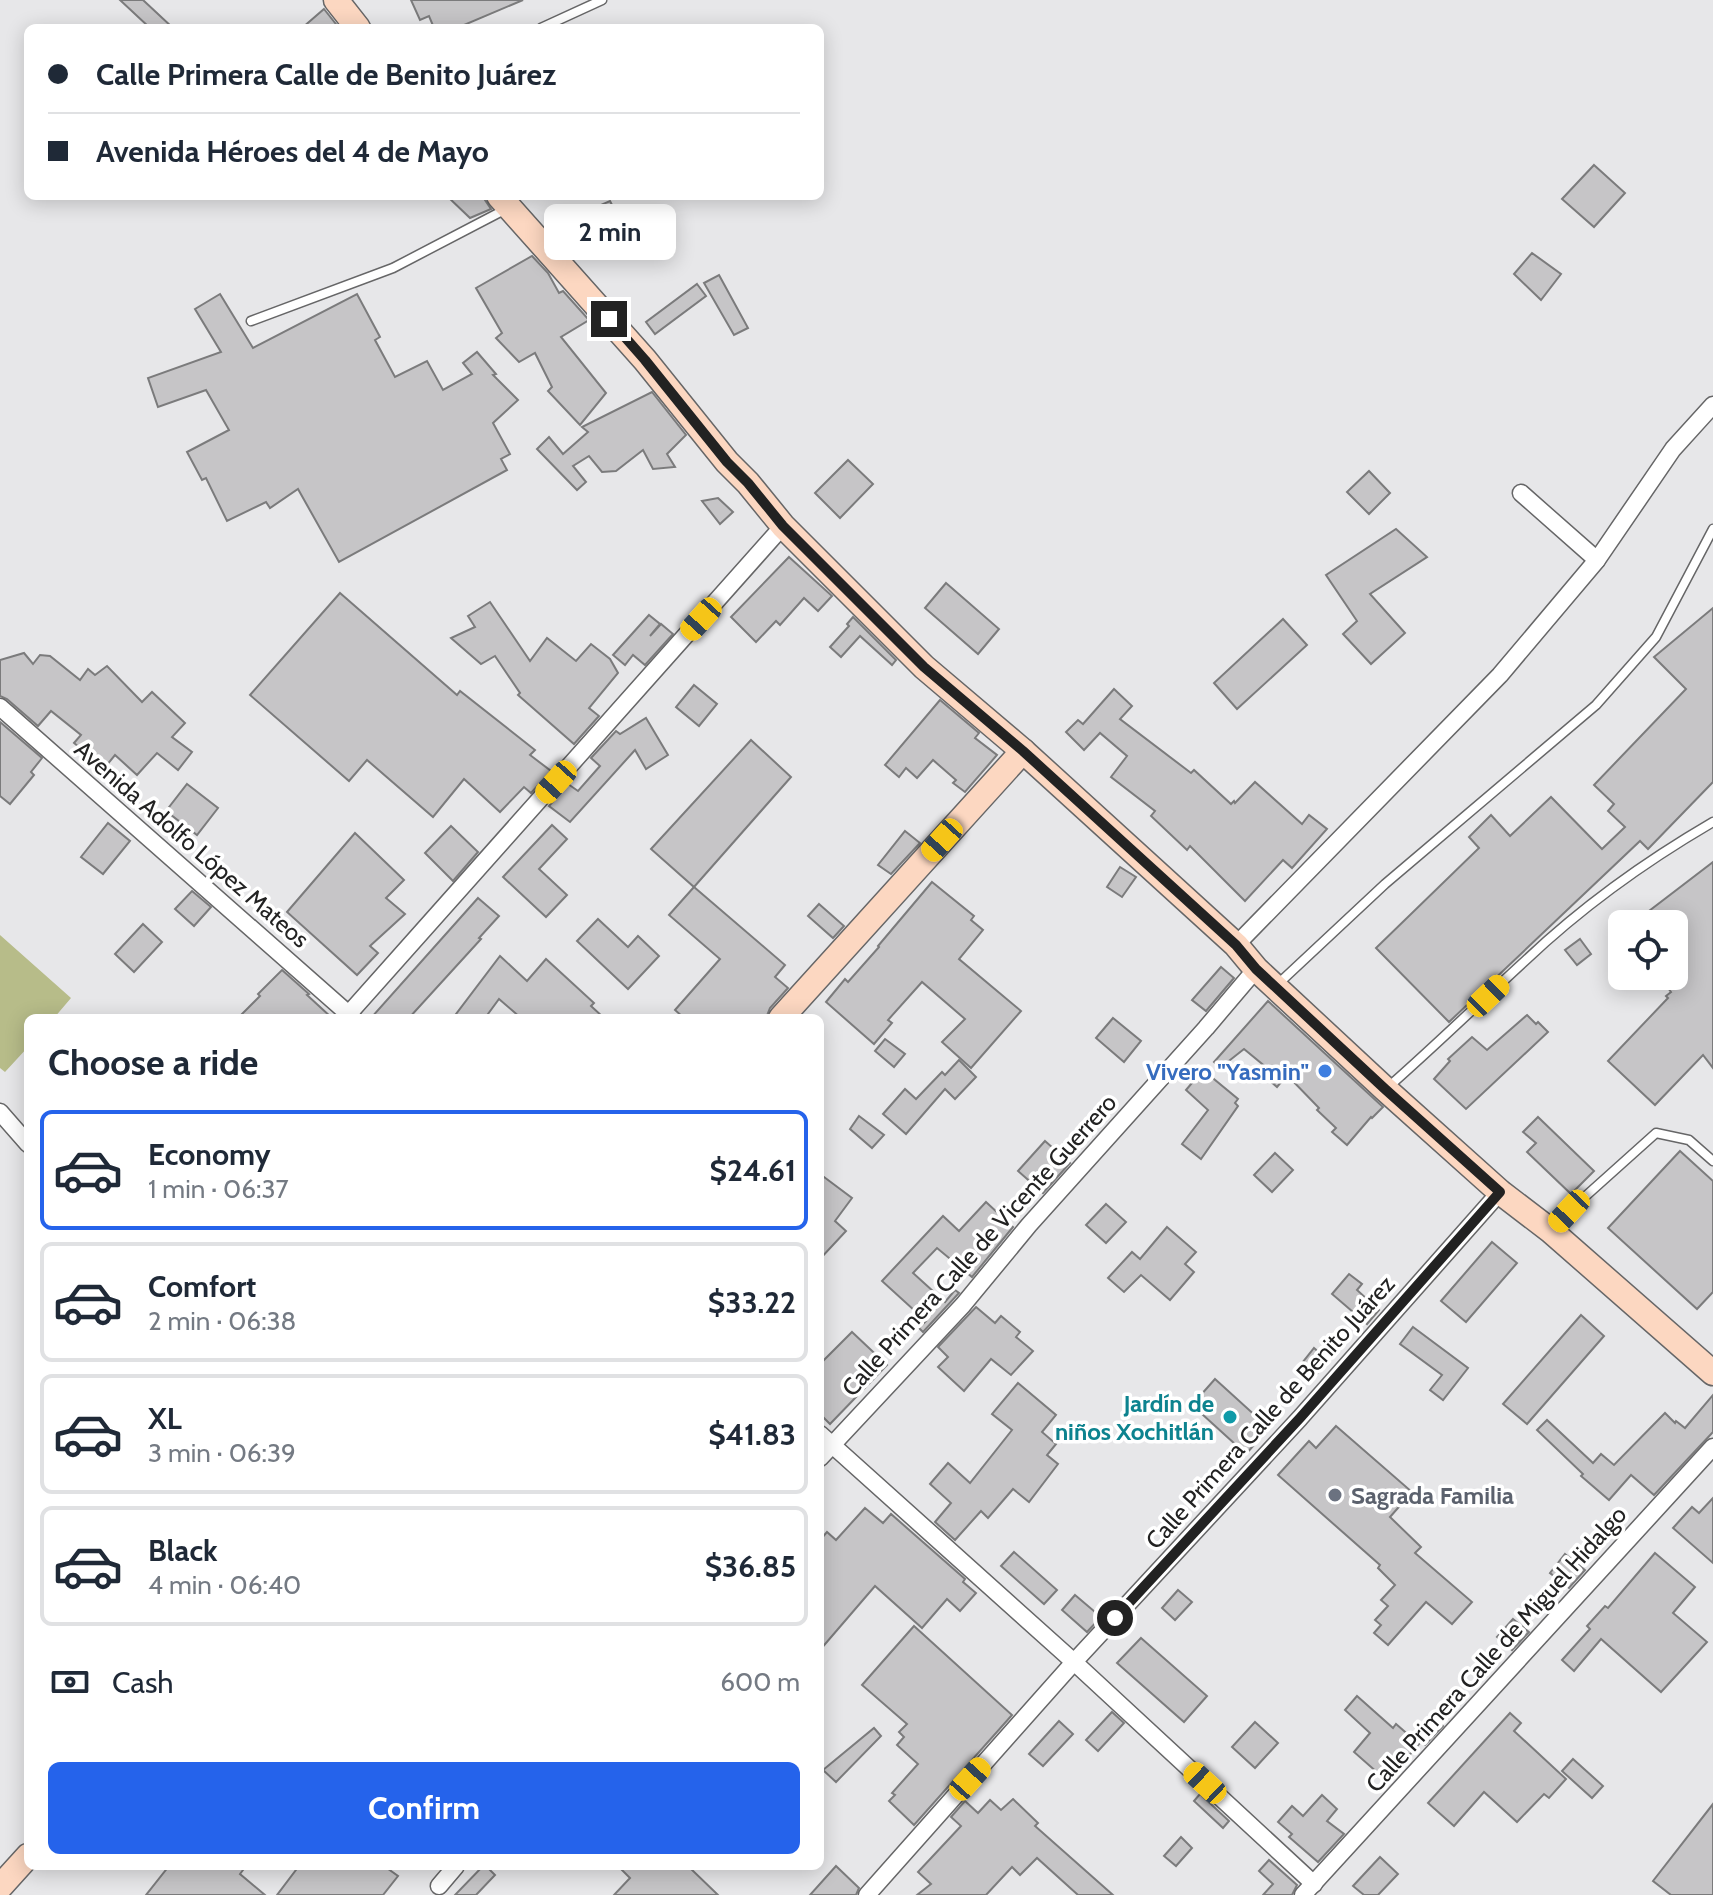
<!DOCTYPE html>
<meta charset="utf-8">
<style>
body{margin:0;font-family:Cabin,sans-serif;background:#f2f2f3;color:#1f2937;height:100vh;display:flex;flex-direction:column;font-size:30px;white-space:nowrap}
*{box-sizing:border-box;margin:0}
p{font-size:26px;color:#747a83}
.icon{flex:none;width:44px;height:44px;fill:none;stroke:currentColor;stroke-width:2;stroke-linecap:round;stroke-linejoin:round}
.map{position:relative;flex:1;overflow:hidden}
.sheet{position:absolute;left:24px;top:1014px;width:800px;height:856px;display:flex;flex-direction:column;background:#fff;border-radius:12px;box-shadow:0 4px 20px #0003}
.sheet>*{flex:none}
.guide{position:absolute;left:24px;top:24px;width:800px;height:176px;border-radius:12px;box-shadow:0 4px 20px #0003;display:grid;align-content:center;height:176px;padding:0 24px;background:#fff}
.fabs{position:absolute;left:1608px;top:910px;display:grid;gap:16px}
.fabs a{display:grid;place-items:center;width:80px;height:80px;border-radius:12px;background:#fff;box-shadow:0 4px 20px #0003;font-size:40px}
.end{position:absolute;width:36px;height:36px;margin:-18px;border:10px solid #222;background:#fff;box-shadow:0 0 0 4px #fff}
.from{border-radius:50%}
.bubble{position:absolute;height:56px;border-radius:12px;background:#fff;box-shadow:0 4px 20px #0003;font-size:26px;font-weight:700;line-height:56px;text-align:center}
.car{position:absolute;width:24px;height:48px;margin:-24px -12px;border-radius:10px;box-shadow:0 0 6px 2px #0007;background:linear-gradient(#f5c518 24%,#345 0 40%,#f5c518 0 76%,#345 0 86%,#f5c518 0)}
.guide b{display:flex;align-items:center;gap:28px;height:76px;font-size:30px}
.guide b+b{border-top:2px solid #e0e1e3}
.guide i{width:20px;height:20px;background:#1f2937}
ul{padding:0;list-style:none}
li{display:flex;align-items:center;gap:24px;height:120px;margin:0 16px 12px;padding:0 8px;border:4px solid #e0e1e3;border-radius:12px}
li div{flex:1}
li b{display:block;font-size:30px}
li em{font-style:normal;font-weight:700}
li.current{border-color:#2563eb}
li>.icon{width:72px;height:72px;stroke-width:1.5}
h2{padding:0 24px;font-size:36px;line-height:96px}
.pay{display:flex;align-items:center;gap:20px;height:88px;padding:0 24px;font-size:30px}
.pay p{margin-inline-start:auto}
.primary-button{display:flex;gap:16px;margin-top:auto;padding:16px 24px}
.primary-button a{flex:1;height:92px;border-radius:12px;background:#2563eb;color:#fff;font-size:32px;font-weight:700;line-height:92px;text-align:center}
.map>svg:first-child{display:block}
.green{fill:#b7bc89}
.building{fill:#c6c5c7;stroke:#7b7b7c;stroke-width:2}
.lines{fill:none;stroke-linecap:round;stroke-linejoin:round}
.lane-casing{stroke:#666667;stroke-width:11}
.street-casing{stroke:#666667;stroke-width:19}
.secondary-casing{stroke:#666667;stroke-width:27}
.lane{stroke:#fff;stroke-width:8}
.street{stroke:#fff;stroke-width:16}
.secondary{stroke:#fcd7c1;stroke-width:24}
.route{stroke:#222;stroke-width:10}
.shop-dot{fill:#3f7fe0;stroke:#fff;stroke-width:3}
.culture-dot{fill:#0f9aa8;stroke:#fff;stroke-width:3}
.worship-dot{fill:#6b7280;stroke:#fff;stroke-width:3}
.labels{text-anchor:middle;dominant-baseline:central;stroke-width:7;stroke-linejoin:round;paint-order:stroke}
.street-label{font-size:24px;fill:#222;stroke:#fff}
.shop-label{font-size:24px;font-weight:bold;fill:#366cbe;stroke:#fff;text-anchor:end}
.culture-label{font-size:24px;font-weight:bold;fill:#0d838f;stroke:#fff;text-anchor:end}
.worship-label{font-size:24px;font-weight:bold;fill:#5b616d;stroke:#fff;text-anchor:start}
</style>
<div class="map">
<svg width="1713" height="1895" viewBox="0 0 1713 1895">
<rect width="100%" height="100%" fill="#e7e7e9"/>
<polygon class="green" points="0,935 71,998 54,1018 28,1018 28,1047 5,1072 0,1068"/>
<g class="building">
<polygon points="120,0 143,0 173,28 150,28"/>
<polygon points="411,0 523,0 457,28 434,28 429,16 420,20"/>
<polygon points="324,9 339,28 302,28"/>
<polygon points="1594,165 1625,193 1594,227 1562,199"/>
<polygon points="447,196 484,196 485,200 491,209 470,218"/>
<polygon points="610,201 617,215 572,235 564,221"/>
<polygon points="1532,253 1561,274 1541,300 1514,274"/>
<polygon points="532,256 548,273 559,293 563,291 589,320 561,337 606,393 580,425 548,391 552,387 535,353 519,362 496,338 502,333 476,288"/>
<polygon points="719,275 748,328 734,335 704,283"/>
<polygon points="697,284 706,296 655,334 646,322"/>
<polygon points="220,294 253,348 357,294 380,337 375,340 395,377 427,361 443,390 472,374 463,363 477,352 496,374 493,375 518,400 493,423 510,454 501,459 507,470 339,562 298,489 270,508 266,502 227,521 206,478 202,480 187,452 229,430 206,390 158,407 148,378 221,352 195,309"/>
<polygon points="652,392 686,435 667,454 675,467 653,469 643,450 616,471 602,472 589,456 573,466 586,482 577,490 537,449 549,437 563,454 588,432 582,427"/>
<polygon points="848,460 873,484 840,518 815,493"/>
<polygon points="1369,471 1390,493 1369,514 1347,492"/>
<polygon points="718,498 733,512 720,524 702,501"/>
<polygon points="1396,529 1427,557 1370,594 1405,633 1371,664 1343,634 1357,621 1326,575"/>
<polygon points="789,557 832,596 818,611 804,598 780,625 776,621 756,642 731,617"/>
<polygon points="946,583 999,629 978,654 925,608"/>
<polygon points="340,593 457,695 460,691 535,750 530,755 551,771 531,793 524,787 500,812 464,779 433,817 367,760 349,781 250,695"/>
<polygon points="490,602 530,661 547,638 576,661 591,644 610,659 618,673 589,708 599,716 574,744 518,695 520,693 495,656 481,664 451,638 475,627 468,616"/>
<polygon points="1713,608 1713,782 1648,849 1640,841 1449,1022 1376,948 1479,848 1469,837 1491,815 1510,836 1551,797 1602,849 1625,827 1608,811 1614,804 1594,785 1686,689 1654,657"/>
<polygon points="649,615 660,624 650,636 661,624 673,634 645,665 633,655 625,665 613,655"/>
<polygon points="853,617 896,660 892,665 860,636 841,657 830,647 849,626 847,624"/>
<polygon points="1283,619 1307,645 1237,709 1214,683"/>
<polygon points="24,653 33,664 40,655 50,656 80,680 88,669 95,675 107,666 142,702 152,692 185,723 172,737 192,752 178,770 157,753 137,775 115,755 102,771 90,760 92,758 74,743 81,735 51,711 38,726 7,699 0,696 0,660"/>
<polygon points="694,685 717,704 699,726 676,707"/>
<polygon points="1114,689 1132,706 1120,719 1191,773 1194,770 1231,804 1234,801 1235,803 1255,782 1302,824 1309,815 1327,829 1292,868 1283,860 1245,901 1190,846 1187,850 1151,816 1155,811 1111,777 1127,756 1100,733 1084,750 1066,732 1078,720 1083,724"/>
<polygon points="940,700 979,733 975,738 997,755 965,792 953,783 956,780 933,760 917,778 906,768 899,777 885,765"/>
<polygon points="646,718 668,755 646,769 635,750 570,822 549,806 568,784 578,791 600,766 591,758 616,731 620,734"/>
<polygon points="0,722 42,758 31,772 34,775 10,804 0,796"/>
<polygon points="751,740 791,777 694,887 651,849"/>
<polygon points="187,784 218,808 197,835 166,811"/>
<polygon points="108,823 130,841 103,874 81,857"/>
<polygon points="552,825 567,839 539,869 567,895 546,917 503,877"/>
<polygon points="451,826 478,852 453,881 425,853"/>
<polygon points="905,831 920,843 891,874 878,865"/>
<polygon points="355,833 404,880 386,898 405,914 370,946 378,953 357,975 287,912"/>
<polygon points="1713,862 1713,1068 1703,1055 1655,1105 1608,1061 1668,998 1666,996 1671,992 1659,976 1674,976 1674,924 1632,924"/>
<polygon points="1120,867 1136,877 1122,897 1107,887"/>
<polygon points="932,882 974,916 971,920 983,930 959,959 1021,1011 971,1068 942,1042 965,1019 922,982 888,1020 892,1023 874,1044 826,1002 845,979 848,982 879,947 878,946"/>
<polygon points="694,887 785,965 775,977 788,988 770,1008 766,1018 684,1018 675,1010 720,959 669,915"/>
<polygon points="192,891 211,907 194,926 175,909"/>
<polygon points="478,898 499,916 479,938 481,939 409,1018 371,1018"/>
<polygon points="819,904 844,926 833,938 808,916"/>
<polygon points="598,919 628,947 638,936 659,956 628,989 577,941"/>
<polygon points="143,924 162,942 134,972 115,954"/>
<polygon points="1580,939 1591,954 1577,965 1565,950"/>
<polygon points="500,956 527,981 546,959 594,1003 591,1006 604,1018 521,1018 499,999 485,1018 453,1018"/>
<polygon points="1221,967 1234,978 1206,1011 1192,1000"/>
<polygon points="282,970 309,994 307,995 332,1018 238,1018 260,996 258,994"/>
<polygon points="1268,1001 1383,1107 1372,1118 1371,1117 1347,1145 1332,1132 1336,1128 1317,1110 1319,1108 1287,1075 1277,1087 1262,1074 1267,1068 1244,1049 1220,1068 1214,1062"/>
<polygon points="1527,1015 1536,1024 1538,1022 1548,1032 1466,1109 1434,1079 1450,1061 1448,1059 1472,1037 1487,1050"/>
<polygon points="1113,1018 1141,1041 1124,1062 1096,1038"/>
<polygon points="885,1039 905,1054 894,1067 875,1051"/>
<polygon points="959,1060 976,1077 955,1099 945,1089 906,1134 883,1114 905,1089 916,1099 942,1072 945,1075"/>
<polygon points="1203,1070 1238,1099 1235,1103 1238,1106 1201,1159 1182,1144 1208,1110 1186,1090"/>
<polygon points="859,1116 884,1135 872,1148 850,1129"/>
<polygon points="1538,1117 1594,1171 1571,1194 1527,1152 1536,1143 1523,1132"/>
<polygon points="1045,1141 1070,1163 1043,1193 1018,1171"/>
<polygon points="1680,1151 1713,1181 1713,1292 1697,1309 1608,1228"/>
<polygon points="1275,1153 1293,1170 1272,1192 1254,1175"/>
<polygon points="820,1174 852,1198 835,1221 846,1231 820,1259"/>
<polygon points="986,1202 1013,1227 972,1277 937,1248 913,1273 945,1302 955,1290 959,1293 923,1332 919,1328 926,1321 882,1281 943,1216 959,1231"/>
<polygon points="1106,1204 1126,1222 1106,1243 1086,1225"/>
<polygon points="1167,1227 1196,1252 1185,1264 1194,1272 1170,1300 1141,1275 1124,1292 1108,1278 1132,1252 1140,1259"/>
<polygon points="1492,1242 1517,1263 1466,1322 1441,1301"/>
<polygon points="1349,1274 1362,1284 1357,1290 1379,1310 1367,1324 1332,1294"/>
<polygon points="976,1307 995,1323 1001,1316 1020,1332 1016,1337 1033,1351 1011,1375 991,1359 964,1391 938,1367 948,1357 938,1347"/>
<polygon points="1581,1315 1604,1336 1527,1424 1503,1404"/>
<polygon points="1413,1327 1468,1368 1443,1400 1430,1390 1442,1375 1400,1344"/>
<polygon points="852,1332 887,1365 830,1424 820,1414 820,1364"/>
<polygon points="1314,1348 1328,1360 1308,1384 1295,1372"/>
<polygon points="1215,1379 1269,1428 1246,1454 1192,1405"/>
<polygon points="1018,1383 1056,1415 1042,1432 1056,1444 1047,1455 1058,1464 1029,1502 1013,1489 988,1518 981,1511 955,1540 935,1522 951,1503 930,1484 948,1463 970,1483 1012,1430 992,1414"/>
<polygon points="1713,1395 1713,1432 1654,1495 1631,1475 1609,1500 1581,1476 1583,1474 1537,1430 1547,1420 1593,1463 1601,1454 1614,1465 1665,1413 1675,1423 1676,1421 1685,1428"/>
<polygon points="1336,1426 1412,1492 1390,1517 1421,1547 1415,1553 1472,1602 1452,1624 1426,1602 1388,1645 1374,1633 1381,1625 1375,1620 1388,1606 1381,1600 1395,1585 1378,1568 1380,1565 1278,1475 1309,1441 1316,1448"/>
<polygon points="1713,1498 1713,1563 1673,1528 1692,1507 1699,1513"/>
<polygon points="865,1508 883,1523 891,1514 965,1579 963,1582 976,1593 960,1611 947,1599 922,1628 875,1586 820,1650 820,1540 827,1532 836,1540"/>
<polygon points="1014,1552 1057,1590 1044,1604 1001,1566"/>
<polygon points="1655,1553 1695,1587 1673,1613 1707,1642 1661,1692 1601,1639 1574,1671 1562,1660 1590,1629 1587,1626 1605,1606 1608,1608"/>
<polygon points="1565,1554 1585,1570 1569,1588 1550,1573"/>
<polygon points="1178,1590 1192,1602 1175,1620 1162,1608"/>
<polygon points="1075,1595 1101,1617 1087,1632 1062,1610"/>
<polygon points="1513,1619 1529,1632 1512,1650 1497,1637"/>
<polygon points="914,1626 1012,1715 914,1825 889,1801 895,1795 892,1793 918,1764 897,1745 904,1737 899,1732 907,1724 862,1685"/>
<polygon points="1141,1638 1207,1696 1184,1722 1117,1663"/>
<polygon points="1357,1696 1393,1728 1396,1724 1419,1744 1387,1781 1354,1752 1370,1733 1345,1710"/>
<polygon points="1112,1712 1124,1723 1098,1751 1086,1740"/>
<polygon points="1510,1713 1521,1723 1514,1731 1566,1779 1549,1798 1544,1794 1517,1822 1484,1792 1454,1826 1428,1803"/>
<polygon points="1059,1721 1073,1734 1043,1766 1029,1754"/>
<polygon points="1437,1721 1443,1726 1425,1745 1419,1740"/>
<polygon points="1255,1722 1278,1743 1255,1768 1232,1747"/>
<polygon points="874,1728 881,1736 836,1782 823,1770"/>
<polygon points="1573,1759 1603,1786 1592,1798 1562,1771"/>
<polygon points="1200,1794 1229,1821 1223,1828 1194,1801"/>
<polygon points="1322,1795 1337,1809 1327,1821 1344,1834 1318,1862 1289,1837 1292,1834 1278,1822 1292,1806 1303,1816"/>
<polygon points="1013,1799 1038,1823 1035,1826 1113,1895 1078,1895 1037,1858 1020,1875 1012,1867 986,1895 917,1895 931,1884 918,1872 961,1826 951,1817 965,1801 978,1813 990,1800 1001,1810"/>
<polygon points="1713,1804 1713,1895 1671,1895 1653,1881"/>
<polygon points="1181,1837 1192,1848 1176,1866 1164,1856"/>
<polygon points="1380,1857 1398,1874 1378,1895 1364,1895 1353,1886"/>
<polygon points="1269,1860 1297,1885 1292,1895 1263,1895 1273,1884 1259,1871"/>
<polygon points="169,1866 246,1866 240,1874 265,1895 146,1895"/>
<polygon points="299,1866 384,1866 398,1876 383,1895 277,1895"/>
<polygon points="483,1866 486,1866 495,1875 476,1895 455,1895"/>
<polygon points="618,1866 688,1866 718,1895 614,1895 630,1878"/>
<polygon points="836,1866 859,1888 856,1895 810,1895"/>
</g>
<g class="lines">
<defs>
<g id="lane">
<polyline points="541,28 602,0"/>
<polyline points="251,321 393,268 508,208"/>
<polyline points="1278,984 1385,884 1596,705 1656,637 1713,529"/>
<path d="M1386 1089C1434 1047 1479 1003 1526 960 1582 907 1646 861 1713 822"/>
<polyline points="1551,1230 1569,1211 1656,1133 1689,1140 1713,1161"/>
</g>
<g id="street">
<polyline points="1521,493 1597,560"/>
<polyline points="0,707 353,1018"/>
<polyline points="1236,945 1500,675 1597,560 1673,449 1713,405"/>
<polyline points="345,1018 783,526"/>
<polyline points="0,1112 28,1144"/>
<polyline points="820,1434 1074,1662 1314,1884"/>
<polyline points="820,1458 963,1305 1029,1225 1206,1028 1256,969"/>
<polyline points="439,1886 456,1866"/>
<polyline points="867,1895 1074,1662 1300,1418 1500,1192"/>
<polyline points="1303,1895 1713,1447"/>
</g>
<g id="secondary">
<polyline points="336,0 358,28"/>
<polyline points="499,196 645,360 727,462 748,483 783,526 924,667 1023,751 1236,945 1256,969 1385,1089 1500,1192 1551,1231 1713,1373"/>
<polyline points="781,1018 1023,751"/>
<polyline points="0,1887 28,1856"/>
</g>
</defs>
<use href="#lane" class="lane-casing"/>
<use href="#street" class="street-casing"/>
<use href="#secondary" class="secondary-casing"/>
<use href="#lane" class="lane"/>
<use href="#street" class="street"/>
<use href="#secondary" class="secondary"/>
</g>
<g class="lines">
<polyline class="route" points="609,319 645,360 727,462 748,483 783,526 924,667 1023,751 1236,945 1256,969 1385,1089 1500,1192 1300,1418 1115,1618"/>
</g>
<circle class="shop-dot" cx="1325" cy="1071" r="8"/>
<circle class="culture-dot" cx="1230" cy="1417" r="8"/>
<circle class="worship-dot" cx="1335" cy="1495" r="8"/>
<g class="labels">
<g class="street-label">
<text transform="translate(192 844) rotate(41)">Avenida Adolfo López Mateos</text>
<text transform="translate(979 1245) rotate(-48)">Calle Primera Calle de Vicente Guerrero</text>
<text transform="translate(1270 1412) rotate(-48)">Calle Primera Calle de Benito Juárez</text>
<text transform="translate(1496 1649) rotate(-48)">Calle Primera Calle de Miguel Hidalgo</text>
</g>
<g class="shop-label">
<text x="1309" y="1071">Vivero "Yasmin"</text>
</g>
<g class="culture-label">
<text x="1214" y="1403">Jardín de<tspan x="1214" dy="28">niños Xochitlán</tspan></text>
</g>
<g class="worship-label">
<text x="1351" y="1495">Sagrada Familia</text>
</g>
</g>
</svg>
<div class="fabs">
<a><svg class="icon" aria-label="locate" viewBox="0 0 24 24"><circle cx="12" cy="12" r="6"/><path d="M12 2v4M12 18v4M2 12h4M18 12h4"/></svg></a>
</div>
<i class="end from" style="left:1115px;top:1618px"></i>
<i class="end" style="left:609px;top:319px"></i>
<div class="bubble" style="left:544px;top:204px;width:132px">2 min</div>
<i class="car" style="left:701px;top:619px;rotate:222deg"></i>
<i class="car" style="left:556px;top:782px;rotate:222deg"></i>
<i class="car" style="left:942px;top:840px;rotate:222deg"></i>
<i class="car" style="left:1488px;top:996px;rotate:46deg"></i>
<i class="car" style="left:1569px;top:1211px;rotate:223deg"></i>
<i class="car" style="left:970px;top:1779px;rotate:42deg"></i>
<i class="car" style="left:1205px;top:1783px;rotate:313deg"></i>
<div class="guide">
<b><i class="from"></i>Calle Primera Calle de Benito Juárez</b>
<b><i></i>Avenida Héroes del 4 de Mayo</b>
</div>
<section class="sheet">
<h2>Choose a ride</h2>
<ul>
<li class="current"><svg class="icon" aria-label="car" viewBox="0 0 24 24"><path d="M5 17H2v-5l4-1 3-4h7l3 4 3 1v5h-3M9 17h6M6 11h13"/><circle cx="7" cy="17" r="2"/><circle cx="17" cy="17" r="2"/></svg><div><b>Economy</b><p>1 min · 06:37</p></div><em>$24.61</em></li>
<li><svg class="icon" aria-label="car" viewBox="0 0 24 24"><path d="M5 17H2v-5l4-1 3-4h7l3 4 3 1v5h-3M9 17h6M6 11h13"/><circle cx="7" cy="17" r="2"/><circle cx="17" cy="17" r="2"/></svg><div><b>Comfort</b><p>2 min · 06:38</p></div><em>$33.22</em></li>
<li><svg class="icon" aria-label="car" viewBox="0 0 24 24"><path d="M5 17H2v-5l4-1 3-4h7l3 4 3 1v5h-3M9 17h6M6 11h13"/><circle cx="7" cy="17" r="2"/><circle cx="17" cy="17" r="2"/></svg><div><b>XL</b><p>3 min · 06:39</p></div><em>$41.83</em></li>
<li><svg class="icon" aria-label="car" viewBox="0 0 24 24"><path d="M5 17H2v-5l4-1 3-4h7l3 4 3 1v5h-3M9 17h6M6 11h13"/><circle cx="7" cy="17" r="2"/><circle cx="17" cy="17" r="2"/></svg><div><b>Black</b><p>4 min · 06:40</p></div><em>$36.85</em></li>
</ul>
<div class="pay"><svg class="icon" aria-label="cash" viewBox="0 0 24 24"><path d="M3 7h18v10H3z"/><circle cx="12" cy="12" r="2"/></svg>Cash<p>600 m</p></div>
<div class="primary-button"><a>Confirm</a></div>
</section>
</div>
